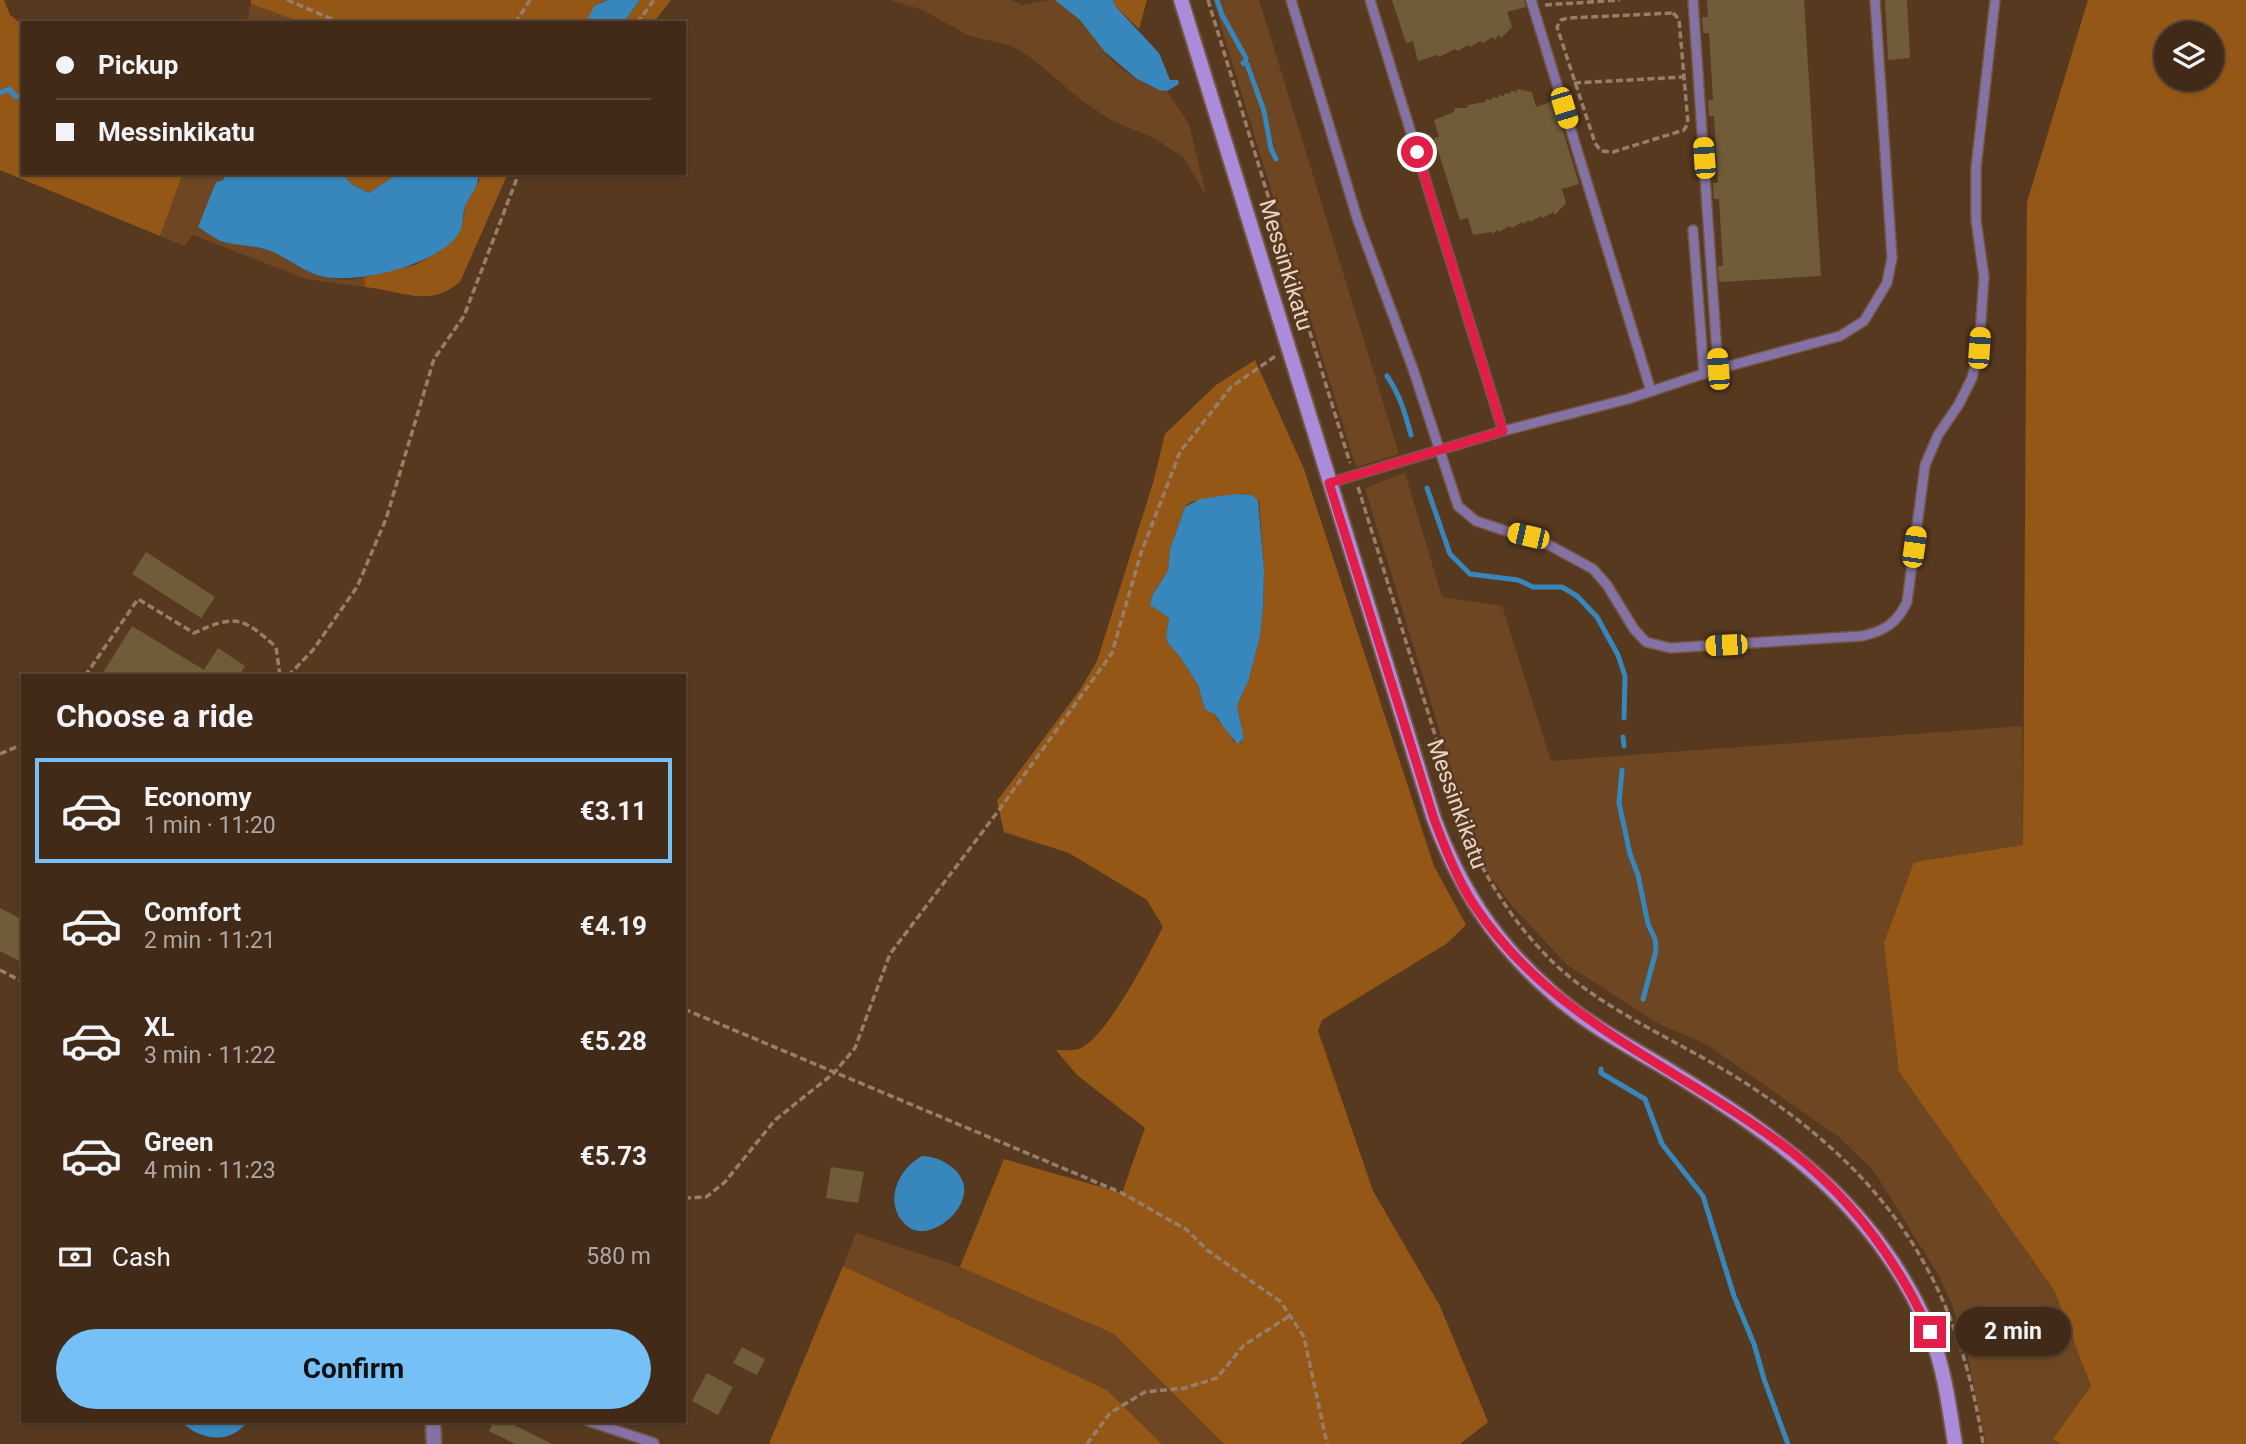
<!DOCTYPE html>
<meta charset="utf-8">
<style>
body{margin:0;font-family:Roboto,sans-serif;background:#483321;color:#f1f3f6;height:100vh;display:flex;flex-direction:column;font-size:26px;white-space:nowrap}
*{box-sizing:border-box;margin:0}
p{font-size:23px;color:#aea7a2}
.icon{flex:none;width:38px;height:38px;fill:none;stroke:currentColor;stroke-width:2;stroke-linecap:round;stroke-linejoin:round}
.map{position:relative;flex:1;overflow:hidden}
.drawer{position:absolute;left:21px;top:674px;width:665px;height:749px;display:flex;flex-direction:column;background:#412b18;border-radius:0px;box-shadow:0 2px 5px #0004,0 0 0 2px #5a4737}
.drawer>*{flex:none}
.top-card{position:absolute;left:21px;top:21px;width:665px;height:154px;border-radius:0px;box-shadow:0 2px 5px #0004,0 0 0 2px #5a4737;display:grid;align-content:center;height:154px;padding:0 35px;background:#412b18}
.fabs{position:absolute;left:2154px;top:21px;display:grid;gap:14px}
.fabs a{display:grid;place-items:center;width:70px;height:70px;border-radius:50%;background:#412b18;box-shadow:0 2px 5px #0004,0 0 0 2px #5a4737;font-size:35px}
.end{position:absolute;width:32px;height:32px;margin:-16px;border:9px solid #e11d48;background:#fff;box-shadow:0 0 0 4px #fff}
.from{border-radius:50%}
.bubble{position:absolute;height:49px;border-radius:24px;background:#412b18;box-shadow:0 2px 5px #0004,0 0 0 2px #5a4737;font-size:23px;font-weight:700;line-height:49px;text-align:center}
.car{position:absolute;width:21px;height:42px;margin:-21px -10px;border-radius:9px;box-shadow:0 0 5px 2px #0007;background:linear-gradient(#f5c518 24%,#345 0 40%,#f5c518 0 76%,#345 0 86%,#f5c518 0)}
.top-card b{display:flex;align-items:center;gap:24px;height:66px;font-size:26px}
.top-card b+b{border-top:2px solid #5a4737}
.top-card i{width:18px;height:18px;background:#f1f3f6}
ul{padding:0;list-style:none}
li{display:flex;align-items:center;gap:21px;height:105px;margin:0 14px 10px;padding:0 21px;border:4px solid transparent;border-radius:0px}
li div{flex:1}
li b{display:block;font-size:26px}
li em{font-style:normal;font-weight:700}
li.on{border-color:#75c0f6}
li>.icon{width:63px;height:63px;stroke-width:1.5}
h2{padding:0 35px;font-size:32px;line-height:84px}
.pay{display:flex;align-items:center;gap:18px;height:77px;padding:0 35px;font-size:26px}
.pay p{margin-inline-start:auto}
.button{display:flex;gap:14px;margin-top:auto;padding:14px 35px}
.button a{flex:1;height:80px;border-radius:42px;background:#75c0f6;color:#111;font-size:28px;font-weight:700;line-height:80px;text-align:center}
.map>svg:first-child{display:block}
.green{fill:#6e4622}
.forest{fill:#955715;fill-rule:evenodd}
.water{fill:#3787bc}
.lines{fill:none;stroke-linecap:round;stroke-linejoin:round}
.stream{stroke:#3787bc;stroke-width:5}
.building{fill:#705c39}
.lane-casing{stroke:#71553e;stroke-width:12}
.street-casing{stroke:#71553e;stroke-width:18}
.secondary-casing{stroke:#71553e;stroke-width:18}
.path{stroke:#977e6a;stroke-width:3.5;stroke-dasharray:7 3.5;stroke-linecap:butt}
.lane{stroke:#8472a4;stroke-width:9}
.street{stroke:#8472a4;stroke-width:14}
.secondary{stroke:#aa8cda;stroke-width:14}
.route{stroke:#e11d48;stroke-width:9}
.labels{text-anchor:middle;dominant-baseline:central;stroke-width:5;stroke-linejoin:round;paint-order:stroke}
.street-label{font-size:23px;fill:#e8d5c6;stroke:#573920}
</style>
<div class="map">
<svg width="2246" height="1444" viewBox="0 0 2246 1444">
<rect width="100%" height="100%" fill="#573920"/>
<g class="green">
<path d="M890 0H1011L1023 5C1033 3 1044 0 1055 0 1077 7 1091 34 1104 51 1116 67 1147 89 1167 91L1189 124 1206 195 1183 157 1156 139 1113 121 1081 100 1033 59 1012 46 970 36 920 9Z"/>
<polygon points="1213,0 1259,0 1399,454 1356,467"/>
<polygon points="251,4 303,23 247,23"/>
<path d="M183 173H226L223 180 216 182 198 227C206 231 214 238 222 241 236 245 251 244 266 249 302 261 321 288 364 277L365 287 306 279 193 235 184 246 160 236Z"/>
<polygon points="1405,473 1442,597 1502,606 1551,761 2022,726 2023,845 1914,862 1899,1072 2054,1290 2091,1386 2053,1439 2061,1444 1986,1444 1967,1353 1952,1305 1939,1276 1874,1171 1840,1138 1706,1044 1661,1025 1567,965 1514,908 1490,876 1475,846 1365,488"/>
<polygon points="856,1233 960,1267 1114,1334 1224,1444 1162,1444 1107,1390 843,1266"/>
</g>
<g class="forest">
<polygon points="0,0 4,0 10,15 23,25 23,173 183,173 160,236 0,170"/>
<polygon points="251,0 608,0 601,2 586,23 303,23 251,4"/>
<polygon points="640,0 671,0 653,23 623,23"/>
<polygon points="1113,0 1147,0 1139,29 1116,7"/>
<path d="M2088 0H2246V1444H2061L2053 1439 2091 1386 2054 1290 1899 1072 1884 943 1914 862 2023 845 2027 202ZM2166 33H2212V79H2166Z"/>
<polygon points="341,173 399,173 369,193 353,185"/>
<path d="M478 173H508L460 282C428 309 400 290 365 287L364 277 415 265 440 251 462 225 466 203 479 181Z"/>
<path d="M1255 360 1304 469 1434 866 1466 925 1446 944 1322 1020 1318 1031 1373 1191 1440 1306 1488 1422 1460 1444H1224L1114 1334 960 1267 1004 1159 1122 1193 1145 1128 1077 1075 1056 1050C1063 1050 1072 1051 1079 1049 1105 1040 1150 953 1163 927L1147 900 1069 853 1004 832 997 801 1080 690 1097 661 1153 483 1165 434 1216 385ZM1236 494 1252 495 1259 501 1264 570 1263 609 1260 636 1249 679 1237 706 1244 738 1240 743 1234 742 1227 728 1218 721 1215 714 1205 710 1198 685 1180 657 1168 643 1166 635 1169 618 1150 605 1153 594 1168 571 1170 549 1185 507 1190 502Z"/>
<polygon points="843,1266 1107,1390 1162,1444 769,1444"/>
</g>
<g class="water">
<polygon points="608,0 640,0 623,23 586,23 594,6"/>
<polygon points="1055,0 1113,0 1116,7 1159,53 1170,80 1178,80 1179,84 1167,91 1159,90 1137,79 1105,52 1080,20"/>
<path d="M226 173H341L353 185 369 193 399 173H478C480 188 469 194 465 207 462 216 464 225 459 233 439 265 356 285 321 276 302 271 287 257 268 250 253 245 236 246 221 241 213 238 205 231 198 227L216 182 223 180Z"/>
<path d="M1236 494 1252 495 1258 500 1264 570 1263 609 1260 636 1249 679 1237 706 1244 738 1238 744C1235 742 1216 717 1215 714L1205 710 1198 685 1180 657 1168 643 1166 635 1169 618 1150 605 1153 594 1168 571 1170 549 1185 507 1200 499Z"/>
<path d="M922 1156C944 1156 973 1176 962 1201 955 1220 923 1243 905 1224 883 1202 898 1169 922 1156Z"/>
<path d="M180 1421H248C231 1444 202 1442 180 1421Z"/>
</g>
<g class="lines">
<g class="stream">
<polyline points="1217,0 1222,15 1246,58 1245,63"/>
<polyline points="1243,63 1247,64 1264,111 1271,149 1276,159"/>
<polyline points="0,93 9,89 15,96 23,97"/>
<path d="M1387 376C1400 395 1405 413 1411 435"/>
<polyline points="1427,488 1450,554 1470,574 1518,580 1533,587 1562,587 1577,596 1597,617 1618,655 1625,676 1624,718"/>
<polyline points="1623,737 1624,746"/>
<polyline points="1622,770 1619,803 1630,854 1638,875 1648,924 1655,939 1656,951 1643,999"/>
<polyline points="1601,1069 1601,1073 1645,1099 1662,1144 1703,1196 1734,1296 1754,1344 1764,1379 1788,1444"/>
</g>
</g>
<g class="building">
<polygon points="1392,0 1524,0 1526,7 1507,12 1512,27 1501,38 1499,35 1495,40 1493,37 1483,43 1480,41 1470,47 1468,45 1458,51 1455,49 1439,57 1437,55 1418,61 1413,41 1406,43"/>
<polygon points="1707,0 1804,0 1821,276 1719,282 1718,266 1723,266 1719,199 1714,199 1713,183 1718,183 1714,116 1709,116 1708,100 1713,100 1709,33 1703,33 1702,17 1708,17"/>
<polygon points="1885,0 1907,0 1910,58 1888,60"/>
<polygon points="1517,89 1532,92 1536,107 1554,101 1579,184 1562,189 1566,203 1555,215 1553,212 1543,218 1541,216 1530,222 1528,220 1524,224 1522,222 1512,228 1509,226 1499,232 1497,230 1493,234 1491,232 1473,235 1468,218 1460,220 1434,138 1439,137 1434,120 1454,112 1455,108 1467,108 1468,105 1485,102 1486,99 1492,100 1492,97 1498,98 1499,95 1504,96 1505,93 1510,94 1511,91 1517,92"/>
<polygon points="146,552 215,597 201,618 132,574"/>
<polygon points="132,626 204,670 218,648 245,666 239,676 101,676"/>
<polygon points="0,908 23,920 23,963 0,951"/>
<polygon points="831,1167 864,1172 858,1203 826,1198"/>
<polygon points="742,1347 765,1359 757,1375 733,1363"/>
<polygon points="707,1373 733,1387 718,1415 692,1401"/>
<polygon points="494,1421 506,1421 552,1444 515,1444 489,1431"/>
</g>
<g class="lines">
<defs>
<g id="lane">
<path d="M1291 0 1358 221 1413 369 1458 506 1476 521 1549 545 1593 569 1607 585 1634 629 1646 642 1670 648 1862 636C1885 631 1897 623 1907 602L1925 465 1938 435 1959 404 1972 378 1979 348 1984 277 1976 220V168L1995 0"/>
<polyline points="1370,0 1503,431"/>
<polyline points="1531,0 1651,391"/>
<polyline points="1693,0 1718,369"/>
<polyline points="1693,230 1704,374"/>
<polyline points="1329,483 1503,431 1628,399 1718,369 1840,336 1864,321 1887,283 1892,258 1875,0"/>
<polyline points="588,1421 654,1443"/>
</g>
<polyline id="street" points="433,1421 434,1444"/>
<path id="secondary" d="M1181 0 1434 819C1460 888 1493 940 1548 989 1583 1022 1627 1045 1667 1069 1779 1138 1876 1205 1929 1330 1944 1366 1949 1406 1955 1444"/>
</defs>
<use href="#lane" class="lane-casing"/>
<use href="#street" class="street-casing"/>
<use href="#secondary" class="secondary-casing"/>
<g class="path">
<polyline points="287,0 341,23"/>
<polyline points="1208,0 1350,463"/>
<polyline points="1545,5 1620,0"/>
<polygon points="1673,13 1679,19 1688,123 1684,130 1613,152 1601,151 1595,143 1557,27 1561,20 1568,18"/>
<polyline points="515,23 530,0"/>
<polyline points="637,23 654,0"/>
<polyline points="1574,83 1684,77"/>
<path d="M1358 487 1462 822C1483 876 1515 927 1558 967 1615 1018 1693 1047 1756 1090 1891 1180 1958 1284 1983 1444"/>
<path d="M85 676 138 599 194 633C235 614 243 617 276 647L280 676"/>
<polyline points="288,676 313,650 357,587 386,519 434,359 464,316 519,173"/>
<polyline points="0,754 23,744"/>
<polyline points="0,970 23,982"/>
<polyline points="684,1009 1122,1193 1187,1230 1207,1250 1281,1302 1304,1337 1327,1444"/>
<polyline points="684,1198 706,1197 725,1182 775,1120 834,1073 855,1048 890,954 996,814 1112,653 1141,553 1180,452 1231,387 1277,355"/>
<polyline points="1087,1444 1110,1413 1145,1392 1185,1388 1217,1378 1244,1345 1291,1315"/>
</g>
<use href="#lane" class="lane"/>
<use href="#street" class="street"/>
<use href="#secondary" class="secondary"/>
</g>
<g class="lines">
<path class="route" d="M1417 152 1503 431 1329 483 1434 819C1445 848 1457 879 1474 905 1553 1024 1685 1069 1793 1153 1854 1201 1898 1262 1930 1332"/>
</g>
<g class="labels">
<g class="street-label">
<text transform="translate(1286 265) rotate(73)">Messinkikatu</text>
<text transform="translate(1457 804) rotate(70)">Messinkikatu</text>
</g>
</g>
</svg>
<div class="fabs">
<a><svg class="icon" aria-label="layers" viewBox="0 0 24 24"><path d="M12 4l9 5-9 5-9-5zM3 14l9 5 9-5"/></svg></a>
</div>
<i class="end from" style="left:1417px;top:152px"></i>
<i class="end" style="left:1930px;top:1332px"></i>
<div class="bubble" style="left:1955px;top:1307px;width:116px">2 min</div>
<i class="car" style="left:1564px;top:108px;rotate:163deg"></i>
<i class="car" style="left:1704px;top:158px;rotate:356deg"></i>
<i class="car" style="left:1979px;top:348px;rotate:4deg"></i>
<i class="car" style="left:1718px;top:369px;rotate:356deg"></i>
<i class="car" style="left:1528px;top:536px;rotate:283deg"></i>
<i class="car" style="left:1914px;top:547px;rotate:8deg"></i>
<i class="car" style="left:1726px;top:645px;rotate:267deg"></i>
<div class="top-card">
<b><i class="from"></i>Pickup</b>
<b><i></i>Messinkikatu</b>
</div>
<section class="drawer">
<h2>Choose a ride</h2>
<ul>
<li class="on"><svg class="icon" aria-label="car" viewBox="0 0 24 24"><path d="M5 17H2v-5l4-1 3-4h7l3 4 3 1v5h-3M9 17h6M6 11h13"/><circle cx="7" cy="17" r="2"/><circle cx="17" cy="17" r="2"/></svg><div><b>Economy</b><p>1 min · 11:20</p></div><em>€3.11</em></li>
<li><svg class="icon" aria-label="car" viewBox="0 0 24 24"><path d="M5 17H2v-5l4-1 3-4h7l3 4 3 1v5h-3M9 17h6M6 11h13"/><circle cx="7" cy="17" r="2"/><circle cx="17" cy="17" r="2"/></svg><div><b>Comfort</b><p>2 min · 11:21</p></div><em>€4.19</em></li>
<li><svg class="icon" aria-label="car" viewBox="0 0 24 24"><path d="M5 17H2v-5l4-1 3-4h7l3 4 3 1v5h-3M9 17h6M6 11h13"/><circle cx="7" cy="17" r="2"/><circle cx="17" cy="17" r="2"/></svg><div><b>XL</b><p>3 min · 11:22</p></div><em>€5.28</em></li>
<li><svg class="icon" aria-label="car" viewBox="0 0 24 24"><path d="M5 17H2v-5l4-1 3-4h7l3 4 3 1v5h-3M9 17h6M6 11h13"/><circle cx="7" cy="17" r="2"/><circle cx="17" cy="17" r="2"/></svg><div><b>Green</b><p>4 min · 11:23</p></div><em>€5.73</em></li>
</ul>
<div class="pay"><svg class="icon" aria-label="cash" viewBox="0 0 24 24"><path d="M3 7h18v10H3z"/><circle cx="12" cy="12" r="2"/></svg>Cash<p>580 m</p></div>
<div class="button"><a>Confirm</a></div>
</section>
</div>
